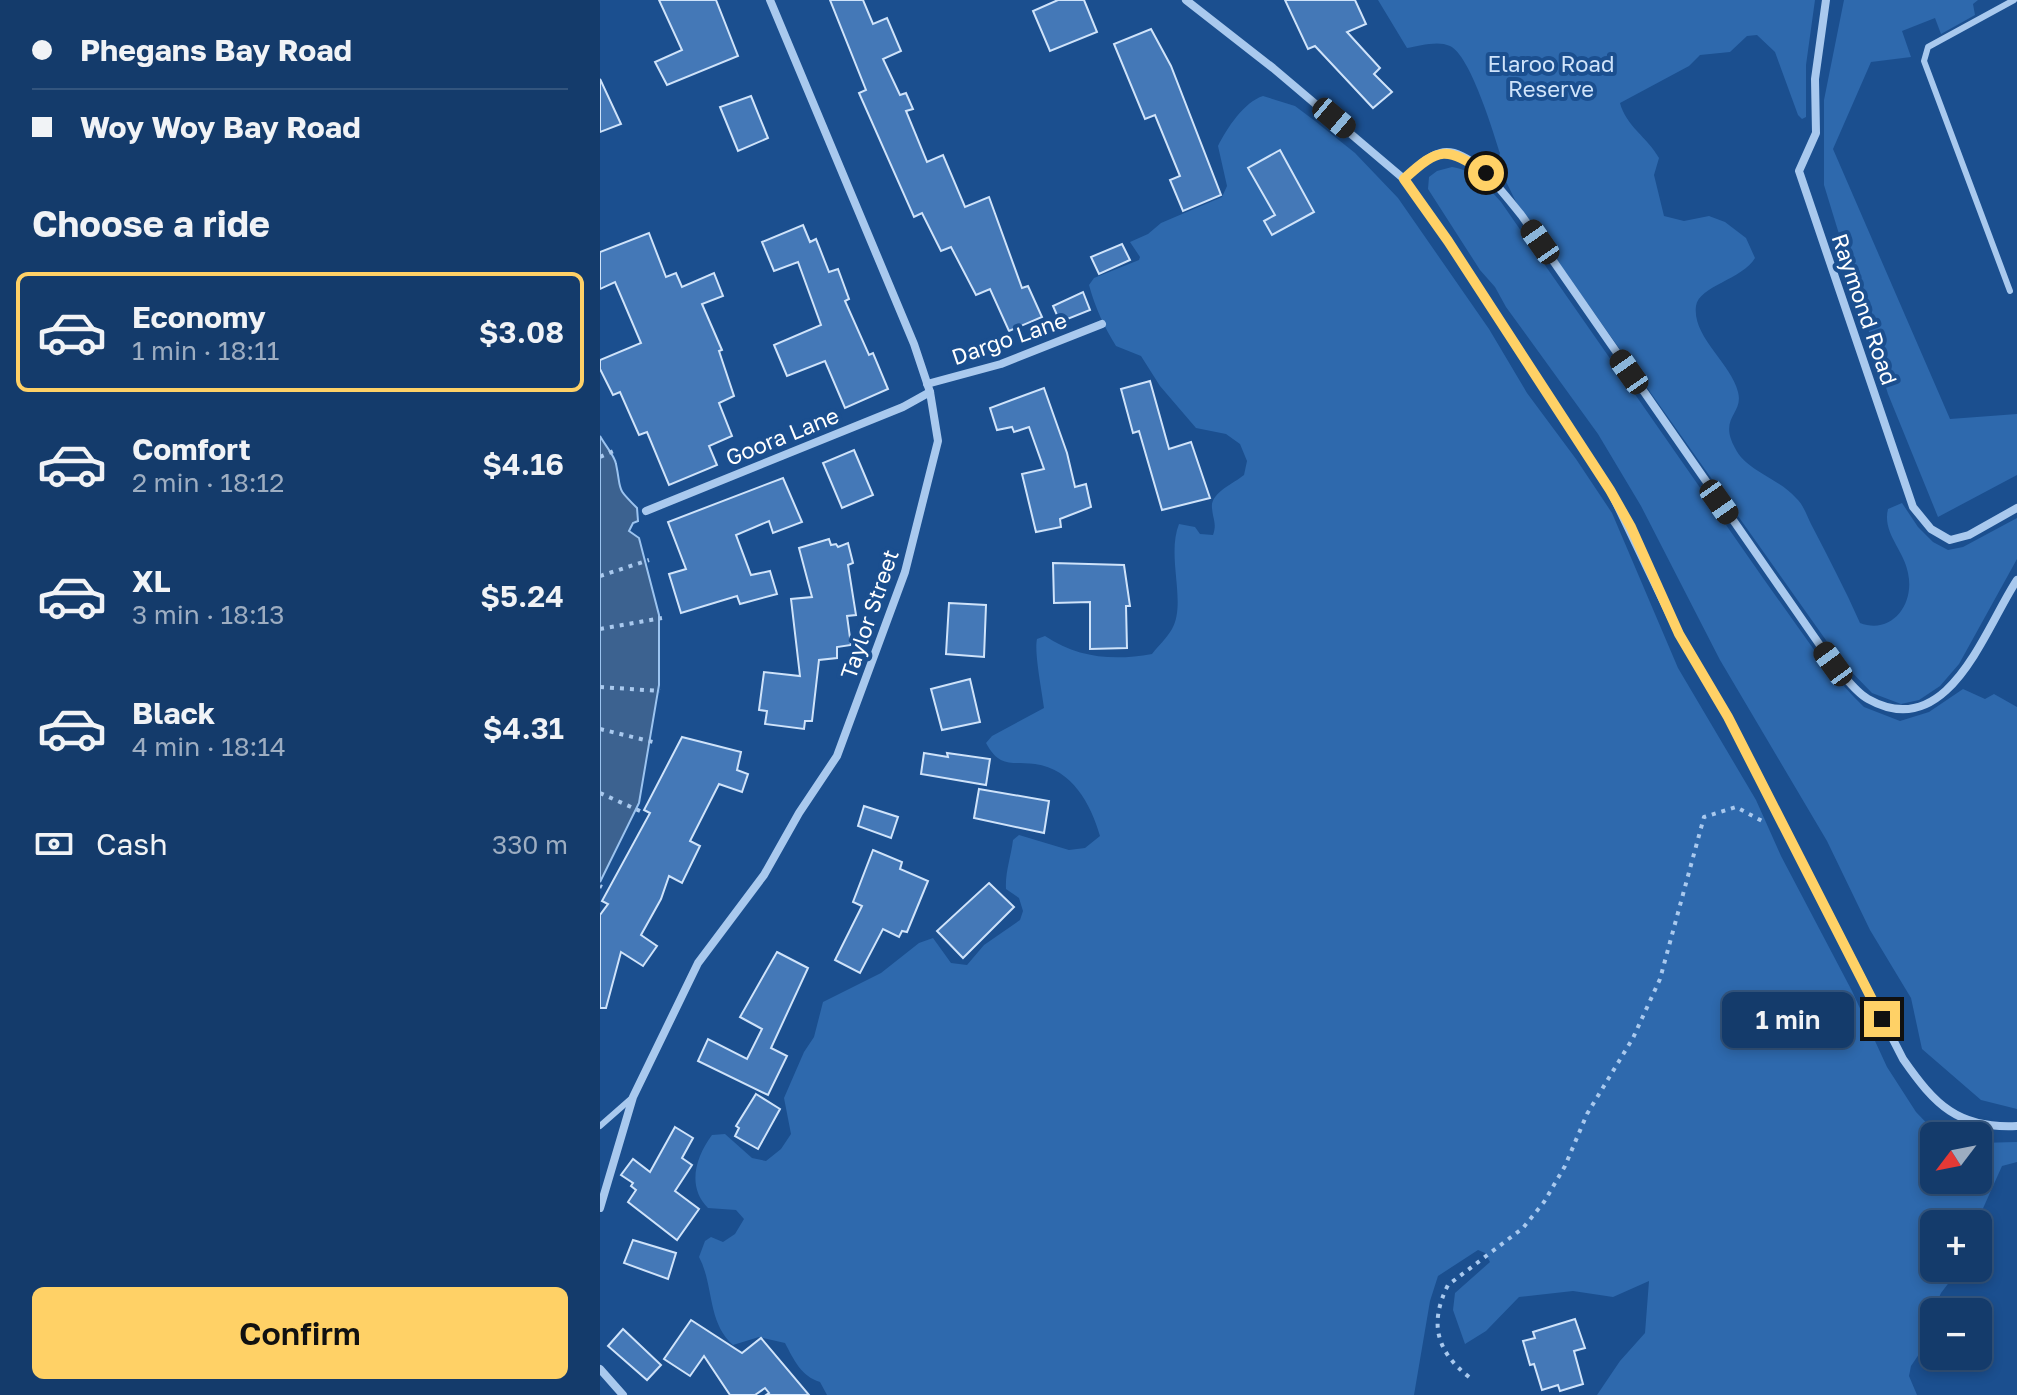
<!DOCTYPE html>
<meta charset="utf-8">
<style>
body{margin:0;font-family:"Golos Text",sans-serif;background:#214673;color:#f1f3f6;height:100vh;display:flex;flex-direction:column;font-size:30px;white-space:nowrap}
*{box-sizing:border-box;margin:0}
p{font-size:26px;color:#9dadc1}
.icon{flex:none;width:44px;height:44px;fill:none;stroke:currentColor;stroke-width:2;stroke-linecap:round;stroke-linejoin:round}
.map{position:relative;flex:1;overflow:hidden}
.sheet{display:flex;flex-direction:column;background:#143b6b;width:600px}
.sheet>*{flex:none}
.hud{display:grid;align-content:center;height:176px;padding:0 32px;background:#143b6b}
.needle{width:52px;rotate:238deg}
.tools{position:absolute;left:1320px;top:1122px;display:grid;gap:16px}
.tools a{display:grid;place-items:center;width:72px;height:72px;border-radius:12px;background:#143b6b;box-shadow:0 4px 12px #0003,0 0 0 2px #33557e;font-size:40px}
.end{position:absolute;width:36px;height:36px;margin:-18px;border:10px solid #ffd166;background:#111;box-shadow:0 0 0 4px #111}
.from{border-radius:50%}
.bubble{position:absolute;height:56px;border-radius:12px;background:#143b6b;box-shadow:0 4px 12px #0003,0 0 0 2px #33557e;font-size:26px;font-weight:600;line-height:56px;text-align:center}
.car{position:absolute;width:24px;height:48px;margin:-24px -12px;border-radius:10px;box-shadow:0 0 6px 2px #0007;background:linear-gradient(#222 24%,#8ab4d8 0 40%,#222 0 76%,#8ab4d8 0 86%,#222 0)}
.hud b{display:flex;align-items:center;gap:28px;height:76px;font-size:30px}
.hud b+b{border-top:2px solid #33557e}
.hud i{width:20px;height:20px;background:#f1f3f6}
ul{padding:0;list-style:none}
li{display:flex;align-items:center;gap:24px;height:120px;margin:0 16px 12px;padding:0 16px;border:4px solid transparent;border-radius:12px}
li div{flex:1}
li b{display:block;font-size:30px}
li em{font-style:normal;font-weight:600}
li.on{border-color:#ffd166}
li>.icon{width:72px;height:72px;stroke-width:1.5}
h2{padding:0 32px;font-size:36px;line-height:96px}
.pay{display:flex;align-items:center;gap:20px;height:88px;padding:0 32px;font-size:30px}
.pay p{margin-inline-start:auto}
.button{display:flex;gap:16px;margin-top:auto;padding:16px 32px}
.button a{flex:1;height:92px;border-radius:12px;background:#ffd166;color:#111;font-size:32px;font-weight:600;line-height:92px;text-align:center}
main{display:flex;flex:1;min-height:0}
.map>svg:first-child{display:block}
.green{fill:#2e69ad}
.water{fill:#3c6290;stroke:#9cc4f0;stroke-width:2}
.building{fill:#4478b7;stroke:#cfe3fa;stroke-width:2}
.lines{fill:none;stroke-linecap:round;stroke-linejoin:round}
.path{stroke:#a9c9ee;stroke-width:4;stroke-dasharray:4 6;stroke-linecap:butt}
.lane{stroke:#a9c9ee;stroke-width:6}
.street{stroke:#a9c9ee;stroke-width:8}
.route{stroke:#ffd166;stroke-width:10}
.labels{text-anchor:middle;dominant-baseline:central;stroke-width:8;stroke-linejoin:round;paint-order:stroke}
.park-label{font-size:22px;fill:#cfe3fa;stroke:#1b4f8f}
.street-label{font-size:22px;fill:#fff;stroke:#1b4f8f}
</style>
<main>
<section class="sheet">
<div class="hud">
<b><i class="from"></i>Phegans Bay Road</b>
<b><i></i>Woy Woy Bay Road</b>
</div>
<h2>Choose a ride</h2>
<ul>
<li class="on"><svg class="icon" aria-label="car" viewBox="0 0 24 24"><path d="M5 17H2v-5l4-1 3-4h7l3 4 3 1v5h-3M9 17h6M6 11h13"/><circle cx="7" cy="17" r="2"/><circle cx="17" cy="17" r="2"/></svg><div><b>Economy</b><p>1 min · 18:11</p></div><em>$3.08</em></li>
<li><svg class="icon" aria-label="car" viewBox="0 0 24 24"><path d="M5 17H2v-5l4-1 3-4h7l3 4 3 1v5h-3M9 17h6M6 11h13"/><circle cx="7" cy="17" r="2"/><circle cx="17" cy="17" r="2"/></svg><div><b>Comfort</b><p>2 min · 18:12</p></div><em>$4.16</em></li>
<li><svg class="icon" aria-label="car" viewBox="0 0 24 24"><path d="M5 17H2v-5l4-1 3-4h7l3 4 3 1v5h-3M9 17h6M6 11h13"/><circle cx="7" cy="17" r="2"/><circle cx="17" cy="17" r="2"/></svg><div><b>XL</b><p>3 min · 18:13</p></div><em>$5.24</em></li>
<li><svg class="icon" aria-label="car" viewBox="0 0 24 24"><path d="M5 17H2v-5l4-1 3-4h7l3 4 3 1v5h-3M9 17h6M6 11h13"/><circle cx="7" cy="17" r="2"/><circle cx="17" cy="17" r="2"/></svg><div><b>Black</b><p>4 min · 18:14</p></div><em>$4.31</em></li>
</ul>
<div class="pay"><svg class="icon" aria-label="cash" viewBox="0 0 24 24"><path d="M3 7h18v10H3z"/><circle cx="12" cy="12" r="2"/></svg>Cash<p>330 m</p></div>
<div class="button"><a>Confirm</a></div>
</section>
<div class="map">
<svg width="1417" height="1395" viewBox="0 0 1417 1395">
<rect width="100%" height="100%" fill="#1b4f8f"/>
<g class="green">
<path d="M778 0H1215L1206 65V117L1202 119 1198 115 1175 52 1157 35 1147 36 1130 52 1100 55 1089 66 1020 103C1026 126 1047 137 1059 158L1054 175 1064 216 1084 221 1109 216 1125 222 1146 238 1155 258C1143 279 1099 286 1096 306 1092 337 1131 363 1138 392 1144 414 1118 417 1135 448 1146 471 1180 479 1196 498 1203 504 1207 516 1211 524 1228 557 1245 589 1260 623 1292 635 1315 604 1308 573 1304 550 1282 533 1288 509L1302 503 1318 527 1333 542 1348 550 1363 547 1417 518V559L1359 664 1340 686 1319 700 1301 704 1272 693 1240 660 917 204 897 163 900 153C893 131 870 55 850 46 838 40 819 46 807 48Z"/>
<polygon points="1244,0 1378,0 1373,4 1375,15 1341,34 1335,18 1302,31 1311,57 1271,62 1233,149 1350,419 1417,414 1417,475 1338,517 1288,394 1224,185 1224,100"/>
<path d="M663 96 695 106 715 121 755 153 798 198 889 329 927 393 976 459 1012 513 1078 668 1156 800 1181 856 1252 991 1287 1067 1316 1112 1339 1136H1334V1180H1378V1143L1417 1142V1162L1402 1166 1376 1224H1334V1268H1360L1341 1293 1335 1306 1332 1335 1311 1366 1309 1376 1317 1395H997L1020 1361 1045 1333 1049 1281 1013 1297 973 1291 919 1297 886 1331 865 1344 853 1310 855 1293 890 1262 885 1253 878 1250 838 1276 830 1301 814 1395H227L220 1382C201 1376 194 1360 185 1343L159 1337 133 1345C107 1322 114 1285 99 1257L105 1241 111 1237 123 1242 135 1234 144 1219 136 1210 108 1208C87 1187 95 1158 112 1135L125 1134 152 1158 166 1161 181 1149 191 1134 184 1098 204 1052 214 1037 223 1002 281 973 319 943 333 938 351 963 367 965 384 945 420 920 423 911 419 898 406 889C405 872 411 857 413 840L419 835 469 850 485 848 500 836C491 804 472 769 435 764 412 761 400 769 386 743L392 736 444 708C442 691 434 653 437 639L445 636C478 658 513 661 552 654 558 646 567 638 572 629 587 602 566 557 579 524L595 527 600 534 613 535C617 523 613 520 612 508 610 493 633 484 644 475L647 461 640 444 626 434 596 428 560 386 541 356 516 346C504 327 495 307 489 285L494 278 539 260 540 257 530 242 548 234 561 223 622 197 627 186 618 146C627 128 644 102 663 96Z"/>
<path d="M852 167C874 170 886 185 901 202L1163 578 1227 668 1254 697 1264 707 1300 721 1329 712 1363 689 1385 699 1394 694 1417 707V1109L1381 1100 1322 1049 1311 998 1270 930 1227 841 1120 660 1041 506 998 434 906 307 895 287 880 270 828 189 829 177 837 171Z"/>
</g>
<path class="water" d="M0 436C4 444 15 456 16 464 22 492 15 486 37 508L38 521 33 523 29 531 39 538 59 615V685L39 803 0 882Z"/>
<g class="building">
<polygon points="59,0 116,0 138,56 67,85 55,62 82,50"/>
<polygon points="230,0 263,0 273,24 287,18 301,51 283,59 300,95 306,93 313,109 306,111 327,162 343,155 365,207 389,197 422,288 428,286 442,317 409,331 390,289 376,295 351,247 341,251 322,213 314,217 259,93 266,90"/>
<polygon points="458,0 484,0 497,32 450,51 433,11"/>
<polygon points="685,0 755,0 766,24 747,32 780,68 774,74 792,92 773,108 715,46 708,49"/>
<polygon points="551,29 571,66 621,195 583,211 570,180 580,176 555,115 545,119 514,44"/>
<polygon points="0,79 21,124 0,132"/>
<polygon points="151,96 168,138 138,151 120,107"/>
<polygon points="680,150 714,212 672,235 664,221 675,215 648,168"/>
<polygon points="203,225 210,242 216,239 229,272 238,269 249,299 245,301 269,355 273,353 288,389 245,408 225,361 187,376 174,345 221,325 198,262 174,271 162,242"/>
<polygon points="49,233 66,277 76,273 82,287 114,273 123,296 102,304 122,350 119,351 134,396 119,403 132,436 109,446 117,465 69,485 47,432 39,435 20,392 13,395 0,369 0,360 41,343 15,282 0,289 0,252"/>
<polygon points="522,244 530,260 499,274 491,257"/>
<polygon points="483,292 490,310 460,322 453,306"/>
<polygon points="550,381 569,449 591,442 610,498 562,510 539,431 533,433 521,389"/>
<polygon points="444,388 467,453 475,487 486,484 491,507 460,519 461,527 436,532 422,474 444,469 429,427 414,432 412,427 397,430 390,408"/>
<polygon points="254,450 273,495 242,508 223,463"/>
<polygon points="183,478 202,522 173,533 169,521 136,535 151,575 170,571 177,594 140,604 137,596 81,613 69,574 86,569 68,522"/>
<polygon points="229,539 231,545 236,544 238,547 248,543 253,563 248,565 256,615 247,616 251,645 237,647 237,658 219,660 212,721 205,721 204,729 165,724 167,711 159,710 164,672 200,676 191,599 212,597 199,548"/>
<polygon points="453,563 524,565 530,606 526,606 527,648 490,649 490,602 454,603"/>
<polygon points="349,603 386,605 384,657 346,654"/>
<polygon points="370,679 380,722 342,730 331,689"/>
<polygon points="82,737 141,752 137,770 148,774 142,792 119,784 90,841 100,846 82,883 69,876 61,899 41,935 57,946 43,966 21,952 6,1008 0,1008 0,915 8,904 2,901 50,813 44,810"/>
<polygon points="324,753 348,757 347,753 390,759 386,785 321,774"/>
<polygon points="379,789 449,801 444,833 374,818"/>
<polygon points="264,806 298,817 291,838 258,826"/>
<polygon points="273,850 302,862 300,869 328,881 307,932 302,931 299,937 283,929 260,973 235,960 262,906 253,902"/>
<polygon points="389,883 414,907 363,958 337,931"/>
<polygon points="177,952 208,968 171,1048 187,1056 168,1095 98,1061 108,1039 147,1059 162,1029 140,1017"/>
<polygon points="156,1094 180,1109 158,1149 135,1136 139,1128 136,1126"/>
<polygon points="75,1127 93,1138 82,1158 92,1165 75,1191 99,1209 77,1240 28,1202 36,1190 31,1186 33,1183 21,1175 33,1159 50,1172"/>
<polygon points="33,1240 76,1253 68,1279 24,1263"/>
<polygon points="975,1319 985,1348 974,1351 983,1384 960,1391 958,1385 942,1390 934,1364 930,1365 923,1341 935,1338 933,1332"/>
<polygon points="91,1320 142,1353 161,1338 209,1395 166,1395 169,1393 165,1388 155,1395 130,1395 104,1356 90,1376 64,1359"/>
<polygon points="23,1329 61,1365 47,1380 8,1346"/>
</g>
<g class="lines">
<g class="path">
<polyline points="0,457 18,449"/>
<polyline points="0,576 49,560"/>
<polyline points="0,629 62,618"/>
<polyline points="0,687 60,691"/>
<polyline points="0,729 53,742"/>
<polyline points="0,793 40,811"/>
<polyline points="0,886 2,887"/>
<path d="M869 1377C836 1351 829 1323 848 1285L923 1228 944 1202 965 1166 987 1114 1033 1038 1060 979 1104 817 1136 807 1164 822"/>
</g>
<g class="lane">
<polyline points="1410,291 1324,61 1328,47 1414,0"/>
<polyline points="0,1126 33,1097"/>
</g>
<g class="street">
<path d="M586 0 673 68 804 179 848 241 1010 490 1079 634 1128 717 1303 1059C1335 1105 1358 1129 1417 1126"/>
<polyline points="1226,0 1215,79 1216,133 1199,171 1313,507 1331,529 1350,540 1369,535 1417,508"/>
<path d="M804 179C814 170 826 157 840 153 869 144 906 197 922 216L1233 664C1244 675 1255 692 1268 699 1348 744 1384 630 1417 580"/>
<polyline points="327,384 401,364 502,324"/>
<polyline points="46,511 303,407 330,392"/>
<polyline points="0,1208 33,1097 98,963 164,875 199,813 237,756 305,572 338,441 330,392 314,344 170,0"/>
<polyline points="0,1369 23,1395"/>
</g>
</g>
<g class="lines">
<path class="route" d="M886 173C846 147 840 146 804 179L848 241 1010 490 1031 527 1079 634 1128 717 1282 1019"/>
</g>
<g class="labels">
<g class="park-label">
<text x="951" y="63">Elaroo Road<tspan x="951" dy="25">Reserve</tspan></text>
</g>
<g class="street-label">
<text transform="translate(1265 309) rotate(71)">Raymond Road</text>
<text transform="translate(409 338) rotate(-19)">Dargo Lane</text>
<text transform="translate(182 436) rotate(-22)">Goora Lane</text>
<text transform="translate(269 614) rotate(-71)">Taylor Street</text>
</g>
</g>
</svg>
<div class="tools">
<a><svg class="needle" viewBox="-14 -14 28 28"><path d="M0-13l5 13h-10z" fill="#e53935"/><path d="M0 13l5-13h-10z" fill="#9dadc1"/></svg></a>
<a>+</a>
<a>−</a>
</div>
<i class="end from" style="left:886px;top:173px"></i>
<i class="end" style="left:1282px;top:1019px"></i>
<div class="bubble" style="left:1122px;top:992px;width:132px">1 min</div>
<i class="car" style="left:734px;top:118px;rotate:130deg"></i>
<i class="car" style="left:940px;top:242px;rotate:325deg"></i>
<i class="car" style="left:1029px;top:372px;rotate:325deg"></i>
<i class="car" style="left:1119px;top:502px;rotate:145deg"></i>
<i class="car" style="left:1233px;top:664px;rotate:324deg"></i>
</div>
</main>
